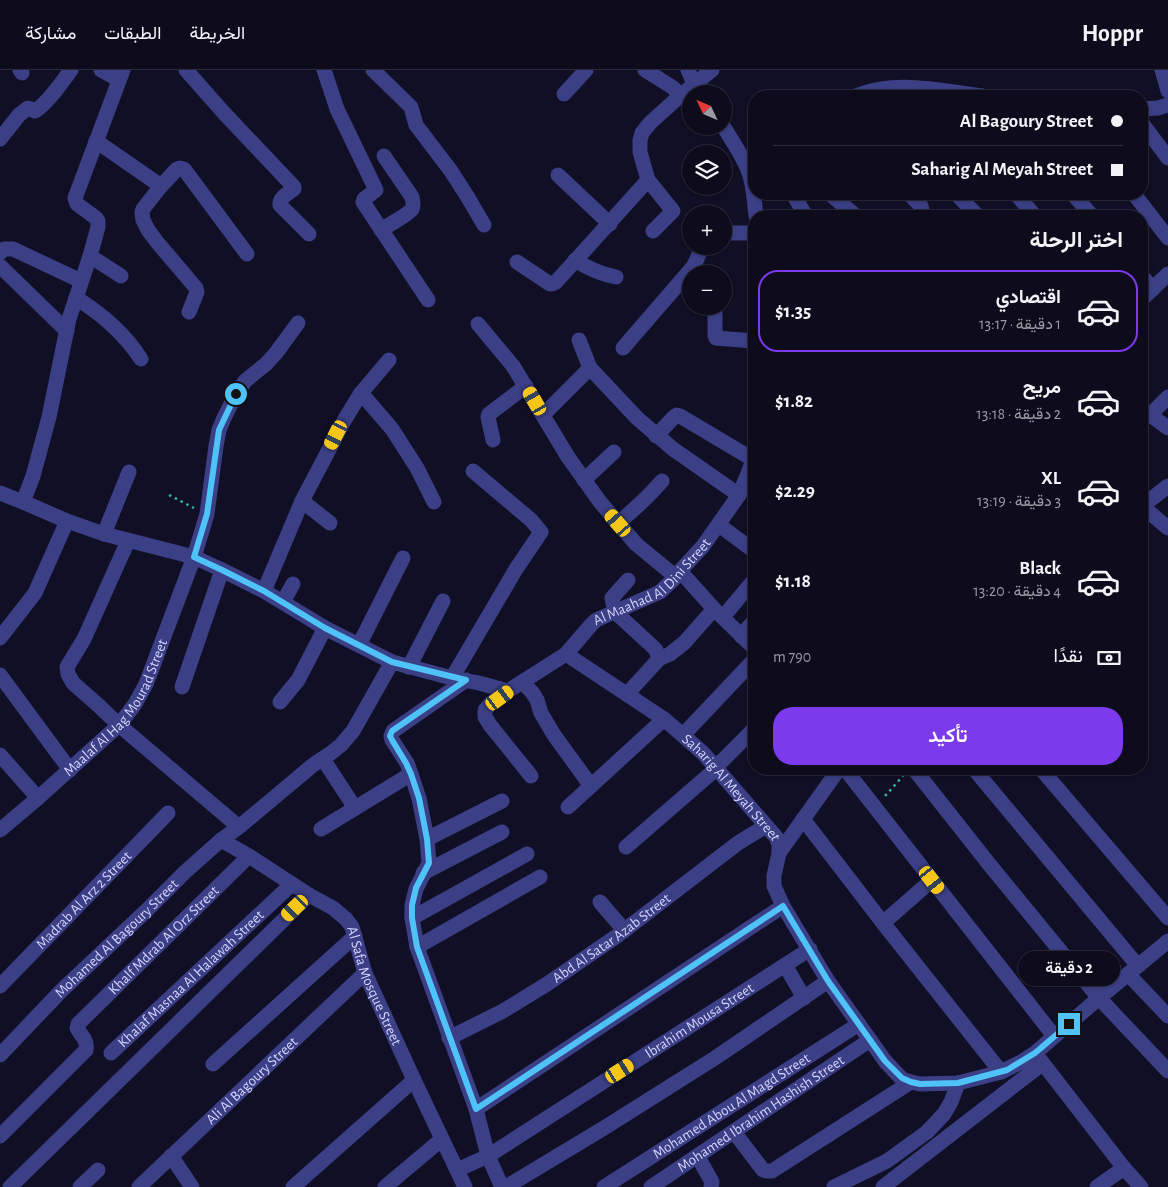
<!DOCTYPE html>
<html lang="ar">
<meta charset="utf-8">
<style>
body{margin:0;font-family:"Alegreya Sans",Vazirmatn,sans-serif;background:#1b1929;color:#f1f3f6;direction:rtl;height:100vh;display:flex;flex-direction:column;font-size:19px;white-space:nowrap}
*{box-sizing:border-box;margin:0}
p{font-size:16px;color:#9a9ba3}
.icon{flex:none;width:28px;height:28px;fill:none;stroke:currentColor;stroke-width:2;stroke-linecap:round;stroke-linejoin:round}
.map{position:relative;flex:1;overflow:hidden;direction:ltr}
.side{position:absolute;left:748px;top:140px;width:400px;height:565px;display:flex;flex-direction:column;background:#0d0b1c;border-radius:20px;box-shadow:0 1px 4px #0004,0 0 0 1px #2d2b3b;direction:rtl}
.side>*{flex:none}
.banner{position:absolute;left:748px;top:20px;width:400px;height:110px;border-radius:20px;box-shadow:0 1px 4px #0004,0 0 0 1px #2d2b3b;direction:rtl;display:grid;align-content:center;height:110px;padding:0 25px;background:#0d0b1c}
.needle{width:32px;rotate:314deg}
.controls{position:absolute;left:682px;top:15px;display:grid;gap:10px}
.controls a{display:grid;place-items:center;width:50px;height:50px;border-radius:50%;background:#0d0b1c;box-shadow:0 1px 4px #0004,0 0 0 1px #2d2b3b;font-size:25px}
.end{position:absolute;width:22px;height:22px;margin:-11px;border:6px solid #4fc3f7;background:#111;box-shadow:0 0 0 2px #111}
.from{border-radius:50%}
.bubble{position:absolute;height:35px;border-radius:18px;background:#0d0b1c;box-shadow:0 1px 4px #0004,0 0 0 1px #2d2b3b;font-size:16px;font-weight:600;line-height:35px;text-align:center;direction:rtl}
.car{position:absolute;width:15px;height:30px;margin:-15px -8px;border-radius:6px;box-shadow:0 0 4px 1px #0007;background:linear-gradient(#f5c518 24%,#345 0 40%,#f5c518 0 76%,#345 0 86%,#f5c518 0)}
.banner b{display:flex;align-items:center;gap:18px;height:48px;font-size:19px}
.banner b+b{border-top:1px solid #2d2b3b}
.banner i{width:12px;height:12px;background:#f1f3f6}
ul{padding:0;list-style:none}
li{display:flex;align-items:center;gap:15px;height:82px;margin:0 10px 8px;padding:0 15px;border:2px solid transparent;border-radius:20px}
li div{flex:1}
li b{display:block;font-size:19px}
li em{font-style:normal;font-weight:600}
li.active{border-color:#7c3aed}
li>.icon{width:45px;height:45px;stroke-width:1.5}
h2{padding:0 25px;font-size:22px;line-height:60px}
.pay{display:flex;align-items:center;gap:12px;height:55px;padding:0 25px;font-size:19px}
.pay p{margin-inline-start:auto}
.button{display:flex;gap:10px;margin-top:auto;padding:10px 25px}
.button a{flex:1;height:58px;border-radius:20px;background:#7c3aed;color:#fff;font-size:20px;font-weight:600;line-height:58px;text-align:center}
header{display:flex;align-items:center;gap:30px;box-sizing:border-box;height:70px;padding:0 25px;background:#0d0b1c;border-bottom:1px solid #2d2b3b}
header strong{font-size:24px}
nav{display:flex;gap:28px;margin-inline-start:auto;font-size:18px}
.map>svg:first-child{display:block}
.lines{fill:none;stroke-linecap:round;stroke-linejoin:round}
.path{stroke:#30b7a3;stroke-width:2.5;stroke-dasharray:2.5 4;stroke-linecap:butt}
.street{stroke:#3b3f85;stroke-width:15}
.route{stroke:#4fc3f7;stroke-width:6}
.labels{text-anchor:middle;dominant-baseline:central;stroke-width:4;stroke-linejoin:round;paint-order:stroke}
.street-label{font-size:15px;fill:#d6d5ff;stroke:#110f26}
</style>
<header>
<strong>Hoppr</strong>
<nav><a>الخريطة</a><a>الطبقات</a><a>مشاركة</a></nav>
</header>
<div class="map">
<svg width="1168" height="1117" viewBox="0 0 1168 1117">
<rect width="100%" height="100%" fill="#110f26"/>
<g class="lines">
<g class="path">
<polyline points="169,425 194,438"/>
<polyline points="885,726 903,706"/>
</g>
<g class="street">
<polyline points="20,0 22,3"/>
<polyline points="101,0 119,10"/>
<path d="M186 0 224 43 294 117V119C289 123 279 127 280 135L309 164"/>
<polyline points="324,0 337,39 376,120 364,129 363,132 428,230"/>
<polyline points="373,0 411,37 416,55 451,101 467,126 484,155"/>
<polyline points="645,0 672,17 681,25"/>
<polyline points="688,0 694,14 701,24"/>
<polyline points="1162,0 1168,21"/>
<polyline points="564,24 586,0"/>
<path d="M856 26C896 9 941 21 983 26"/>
<polyline points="1141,39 1158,38 1168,35"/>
<polyline points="1141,52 1168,88"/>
<path d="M723 56C732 70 742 85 748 100 754 114 754 131 756 146"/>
<path d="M0 69 19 45 28 38 35 41C47 34 62 12 71 0"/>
<polyline points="96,71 161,116 143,139 142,142 143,150 148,160 157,172 196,218 197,222 189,242"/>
<polyline points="558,105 610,154"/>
<polyline points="161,116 177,99 180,98 184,99 247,184"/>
<polyline points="793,124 806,146"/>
<polyline points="830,124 856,146"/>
<polyline points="909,124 921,136 922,140 918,146"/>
<polyline points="956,124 978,146"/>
<polyline points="1016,124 1035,146"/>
<polyline points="1073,124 1092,146"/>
<polyline points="1134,124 1168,168"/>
<path d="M381 160C388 155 408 145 412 139 414 135 413 131 412 127L384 86"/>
<polyline points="653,161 673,141 648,110 640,82 640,70 642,63 650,53 681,25 712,0"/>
<polyline points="724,163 754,163"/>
<polyline points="0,183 4,179 13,179 81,211"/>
<polyline points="90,186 121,206"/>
<path d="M575 190C589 199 600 204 616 207"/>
<polyline points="517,192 550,214 552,214 556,212 648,110"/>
<polyline points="0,196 67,261"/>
<polyline points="1141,205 1153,219"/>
<path d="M76 228C102 244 124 263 141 289"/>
<polyline points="1141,230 1168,204"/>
<polyline points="715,236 715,266 716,268 754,271"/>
<polyline points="478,254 513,296 568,387 600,432 636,474 676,507"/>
<polyline points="579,270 590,298 637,348 673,379 739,425"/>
<polyline points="623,278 693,197 697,189 702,176"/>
<polyline points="361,323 392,359 417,398 434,432"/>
<polyline points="1141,338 1168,358"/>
<polyline points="543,345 590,298"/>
<polyline points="1150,345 1168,327"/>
<polyline points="656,366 674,347 677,345 680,346 754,390"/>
<polyline points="493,370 488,347 489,344 526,316"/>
<polyline points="584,410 614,382"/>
<polyline points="0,423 23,432 67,451 104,464 194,487 222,500 264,521 325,558 392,592 452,608 479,613 508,621"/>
<polyline points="302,431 330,453"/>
<polyline points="23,432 33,406 49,347 69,249 90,186 98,157 98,151 96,148 77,134 75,128 123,0"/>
<polyline points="1142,436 1168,458"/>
<polyline points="1141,437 1168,416"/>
<path d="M618 453C634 440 648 427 662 411"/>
<polyline points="719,455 754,481"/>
<polyline points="104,464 129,402"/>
<polyline points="128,471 84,569 67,597 68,604 73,613 98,635 119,655 239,757"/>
<polyline points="680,501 714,539 754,578"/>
<polyline points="264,521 302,431 345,349 361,323 389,290"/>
<polyline points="283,532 293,514"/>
<polyline points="723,547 754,510"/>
<polyline points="741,566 754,551"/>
<polyline points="0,568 35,523 67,451"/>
<polyline points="359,575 403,488"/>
<path id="s1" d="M566 584 664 649 703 683 776 767 779 774V783L774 806V816L783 836 828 911 885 991 902 1009 911 1012 920 1014 958 1013 1001 1002 1021 992 1035 983 1099 928 1168 871"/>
<polyline points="659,589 670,584 684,573 714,539"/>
<polyline points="409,597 443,531"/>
<polyline points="0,605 70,700"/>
<polyline points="452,608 516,499 541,462 531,450 473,401"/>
<polyline points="466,610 393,661 391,666 392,670 407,693 411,704 419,728 427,769 429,793 416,819 412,835 412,848 417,877 476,1039 488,1086 502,1117"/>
<polyline points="522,612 532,622 537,630 541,643 554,665 591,716"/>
<polyline points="182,617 222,500"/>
<polyline points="627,624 659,589 656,580 651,575 615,542 612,528 628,510"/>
<polyline points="280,632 298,610 325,558"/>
<polyline points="683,665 754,590"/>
<polyline points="0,685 38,728"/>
<polyline points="323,689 355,738"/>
<polyline points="716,697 754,659"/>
<polyline points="845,699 1054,966"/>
<polyline points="914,699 989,794 1099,928 1168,1001"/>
<polyline points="974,699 1138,896"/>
<polyline points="1041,699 1168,848"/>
<path id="s2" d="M531 706 490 655 485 647V640L490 634 508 621 566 584 591 555 596 550 660 522 676 507 680 501 703 476 739 425 747 406 754 387"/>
<polyline points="568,737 664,649"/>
<polyline points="803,749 883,853 932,810"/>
<polyline points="321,759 411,704"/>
<path id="s3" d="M0 760 38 728 119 655 135 634 146 614 194 487 207 444 216 376 219 360 224 348 236 324 245 311 266 294 276 283 298 253"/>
<polyline points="427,769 502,731"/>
<path id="s4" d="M221 770 249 786 309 825 333 838 346 849 352 857 365 903 414 1010 465 1117"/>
<polyline points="626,777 717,698"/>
<polyline points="779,783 839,699"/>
<polyline points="423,803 502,762"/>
<polyline points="600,832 624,860"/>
<polyline points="412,848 527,784"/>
<polyline points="883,853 1001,1002"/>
<polyline points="417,877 540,807"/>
<polyline points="785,895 804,928"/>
<polyline points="1128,904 1168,946"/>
<path id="s5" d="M0 916 168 743"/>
<path id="s6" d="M449 968 503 941 547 914 617 866 738 773 766 756"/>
<path id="s7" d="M111 983 292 814"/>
<path id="s8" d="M0 985 62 920 147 840 185 802 221 770 239 757 313 695 331 683 341 675 353 661 392 592"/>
<polyline points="1038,987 1124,1098 1141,1117"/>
<polyline points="213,994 355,866"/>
<polyline points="476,1039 783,836"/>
<polyline points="734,1062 763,1100 767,1101 772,1101 911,1012"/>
<path id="s9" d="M0 1066 86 980C88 970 81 966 77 958L78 954 249 786"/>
<polyline points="171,1086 192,1117"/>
<polyline points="698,1087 712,1112 711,1117"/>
<path id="s10" d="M457 1100 488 1086 810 879"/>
<polyline points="10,1117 309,825"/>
<polyline points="80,1117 98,1100"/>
<path id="s11" d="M139 1117 365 903"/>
<polyline points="293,1117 414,1010"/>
<polyline points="385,1117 442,1069"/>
<polyline points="506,1117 604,1058 715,988 828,911"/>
<path id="s12" d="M604 1117 859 954"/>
<path id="s13" d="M651 1117 870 970"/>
<polyline points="834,1117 887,1091 927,1062 944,1044 951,1032 958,1013"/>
<polyline points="883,1117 1042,994"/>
<polyline points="1097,1117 1124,1098"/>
</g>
</g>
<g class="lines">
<polyline class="route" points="236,324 219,360 207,444 194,487 222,500 264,521 325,558 392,592 466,610 392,661 390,666 392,670 406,693 411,704 419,728 427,769 429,793 416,818 412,835 412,848 417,877 476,1039 783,836 828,911 885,991 902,1008 911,1012 920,1014 958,1013 1007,1000 1035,983 1069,954"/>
</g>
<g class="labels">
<g class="street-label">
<text stroke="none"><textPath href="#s2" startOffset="295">Al Maahad Al Dini Street</textPath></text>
<text stroke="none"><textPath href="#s3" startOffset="171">Maalaf Al Hag Mourad Street</textPath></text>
<text stroke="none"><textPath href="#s1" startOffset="214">Saharig Al Meyah Street</textPath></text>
<text stroke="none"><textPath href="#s5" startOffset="120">Madrab Al Arz 2 Street</textPath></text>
<text stroke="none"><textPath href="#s6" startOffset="191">Abd Al Satar Azab Street</textPath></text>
<text stroke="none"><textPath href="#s8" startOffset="165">Mohamed Al Bagoury Street</textPath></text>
<text stroke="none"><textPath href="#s9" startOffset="270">Khalf Mdrab Al Orz Street</textPath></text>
<text stroke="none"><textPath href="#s7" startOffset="109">Khalaf Masnaa Al Halawah Street</textPath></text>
<text stroke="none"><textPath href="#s4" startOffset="221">Al Safa Mosque Street</textPath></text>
<text stroke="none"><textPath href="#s10" startOffset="285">Ibrahim Mousa Street</textPath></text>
<text stroke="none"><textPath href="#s11" startOffset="155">Ali Al Bagoury Street</textPath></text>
<text stroke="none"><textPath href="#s12" startOffset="151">Mohamed Abou Al Magd Street</textPath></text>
<text stroke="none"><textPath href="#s13" startOffset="132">Mohamed Ibrahim Hashish Street</textPath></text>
</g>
</g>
</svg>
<div class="controls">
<a><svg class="needle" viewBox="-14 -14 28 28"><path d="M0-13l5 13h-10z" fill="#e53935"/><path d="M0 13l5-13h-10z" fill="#9a9ba3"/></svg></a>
<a><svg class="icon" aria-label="layers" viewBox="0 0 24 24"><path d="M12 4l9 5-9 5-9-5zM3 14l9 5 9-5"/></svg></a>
<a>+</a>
<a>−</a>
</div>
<i class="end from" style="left:236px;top:324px"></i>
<i class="end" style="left:1069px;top:954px"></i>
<div class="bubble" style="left:1018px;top:881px;width:102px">2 دقيقة</div>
<i class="car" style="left:535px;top:331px;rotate:330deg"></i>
<i class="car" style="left:336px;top:365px;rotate:207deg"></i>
<i class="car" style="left:618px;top:453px;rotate:319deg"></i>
<i class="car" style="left:500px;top:628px;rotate:54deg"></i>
<i class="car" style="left:932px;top:810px;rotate:142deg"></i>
<i class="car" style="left:295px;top:838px;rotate:226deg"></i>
<i class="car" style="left:620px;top:1001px;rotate:57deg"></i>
<div class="banner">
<b><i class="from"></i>Al Bagoury Street</b>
<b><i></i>Saharig Al Meyah Street</b>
</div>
<section class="side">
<h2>اختر الرحلة</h2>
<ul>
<li class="active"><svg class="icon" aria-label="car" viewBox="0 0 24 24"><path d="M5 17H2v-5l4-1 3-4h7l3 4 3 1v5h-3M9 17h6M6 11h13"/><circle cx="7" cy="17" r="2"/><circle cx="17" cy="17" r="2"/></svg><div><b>اقتصادي</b><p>1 دقيقة · 13:17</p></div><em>$1.35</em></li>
<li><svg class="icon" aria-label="car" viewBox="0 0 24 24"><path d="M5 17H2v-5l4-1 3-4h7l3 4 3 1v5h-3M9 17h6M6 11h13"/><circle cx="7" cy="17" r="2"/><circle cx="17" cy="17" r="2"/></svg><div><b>مريح</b><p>2 دقيقة · 13:18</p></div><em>$1.82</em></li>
<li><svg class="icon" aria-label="car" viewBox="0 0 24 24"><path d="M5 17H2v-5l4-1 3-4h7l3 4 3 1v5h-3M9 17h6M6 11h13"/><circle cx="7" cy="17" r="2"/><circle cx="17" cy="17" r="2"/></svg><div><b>XL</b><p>3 دقيقة · 13:19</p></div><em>$2.29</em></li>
<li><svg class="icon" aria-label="car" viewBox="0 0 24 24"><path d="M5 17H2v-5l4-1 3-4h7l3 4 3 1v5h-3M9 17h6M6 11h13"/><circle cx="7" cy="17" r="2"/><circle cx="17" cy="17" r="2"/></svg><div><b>Black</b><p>4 دقيقة · 13:20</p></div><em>$1.18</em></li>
</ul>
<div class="pay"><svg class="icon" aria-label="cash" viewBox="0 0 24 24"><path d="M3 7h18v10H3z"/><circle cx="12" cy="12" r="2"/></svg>نقدًا<p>790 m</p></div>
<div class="button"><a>تأكيد</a></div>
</section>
</div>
